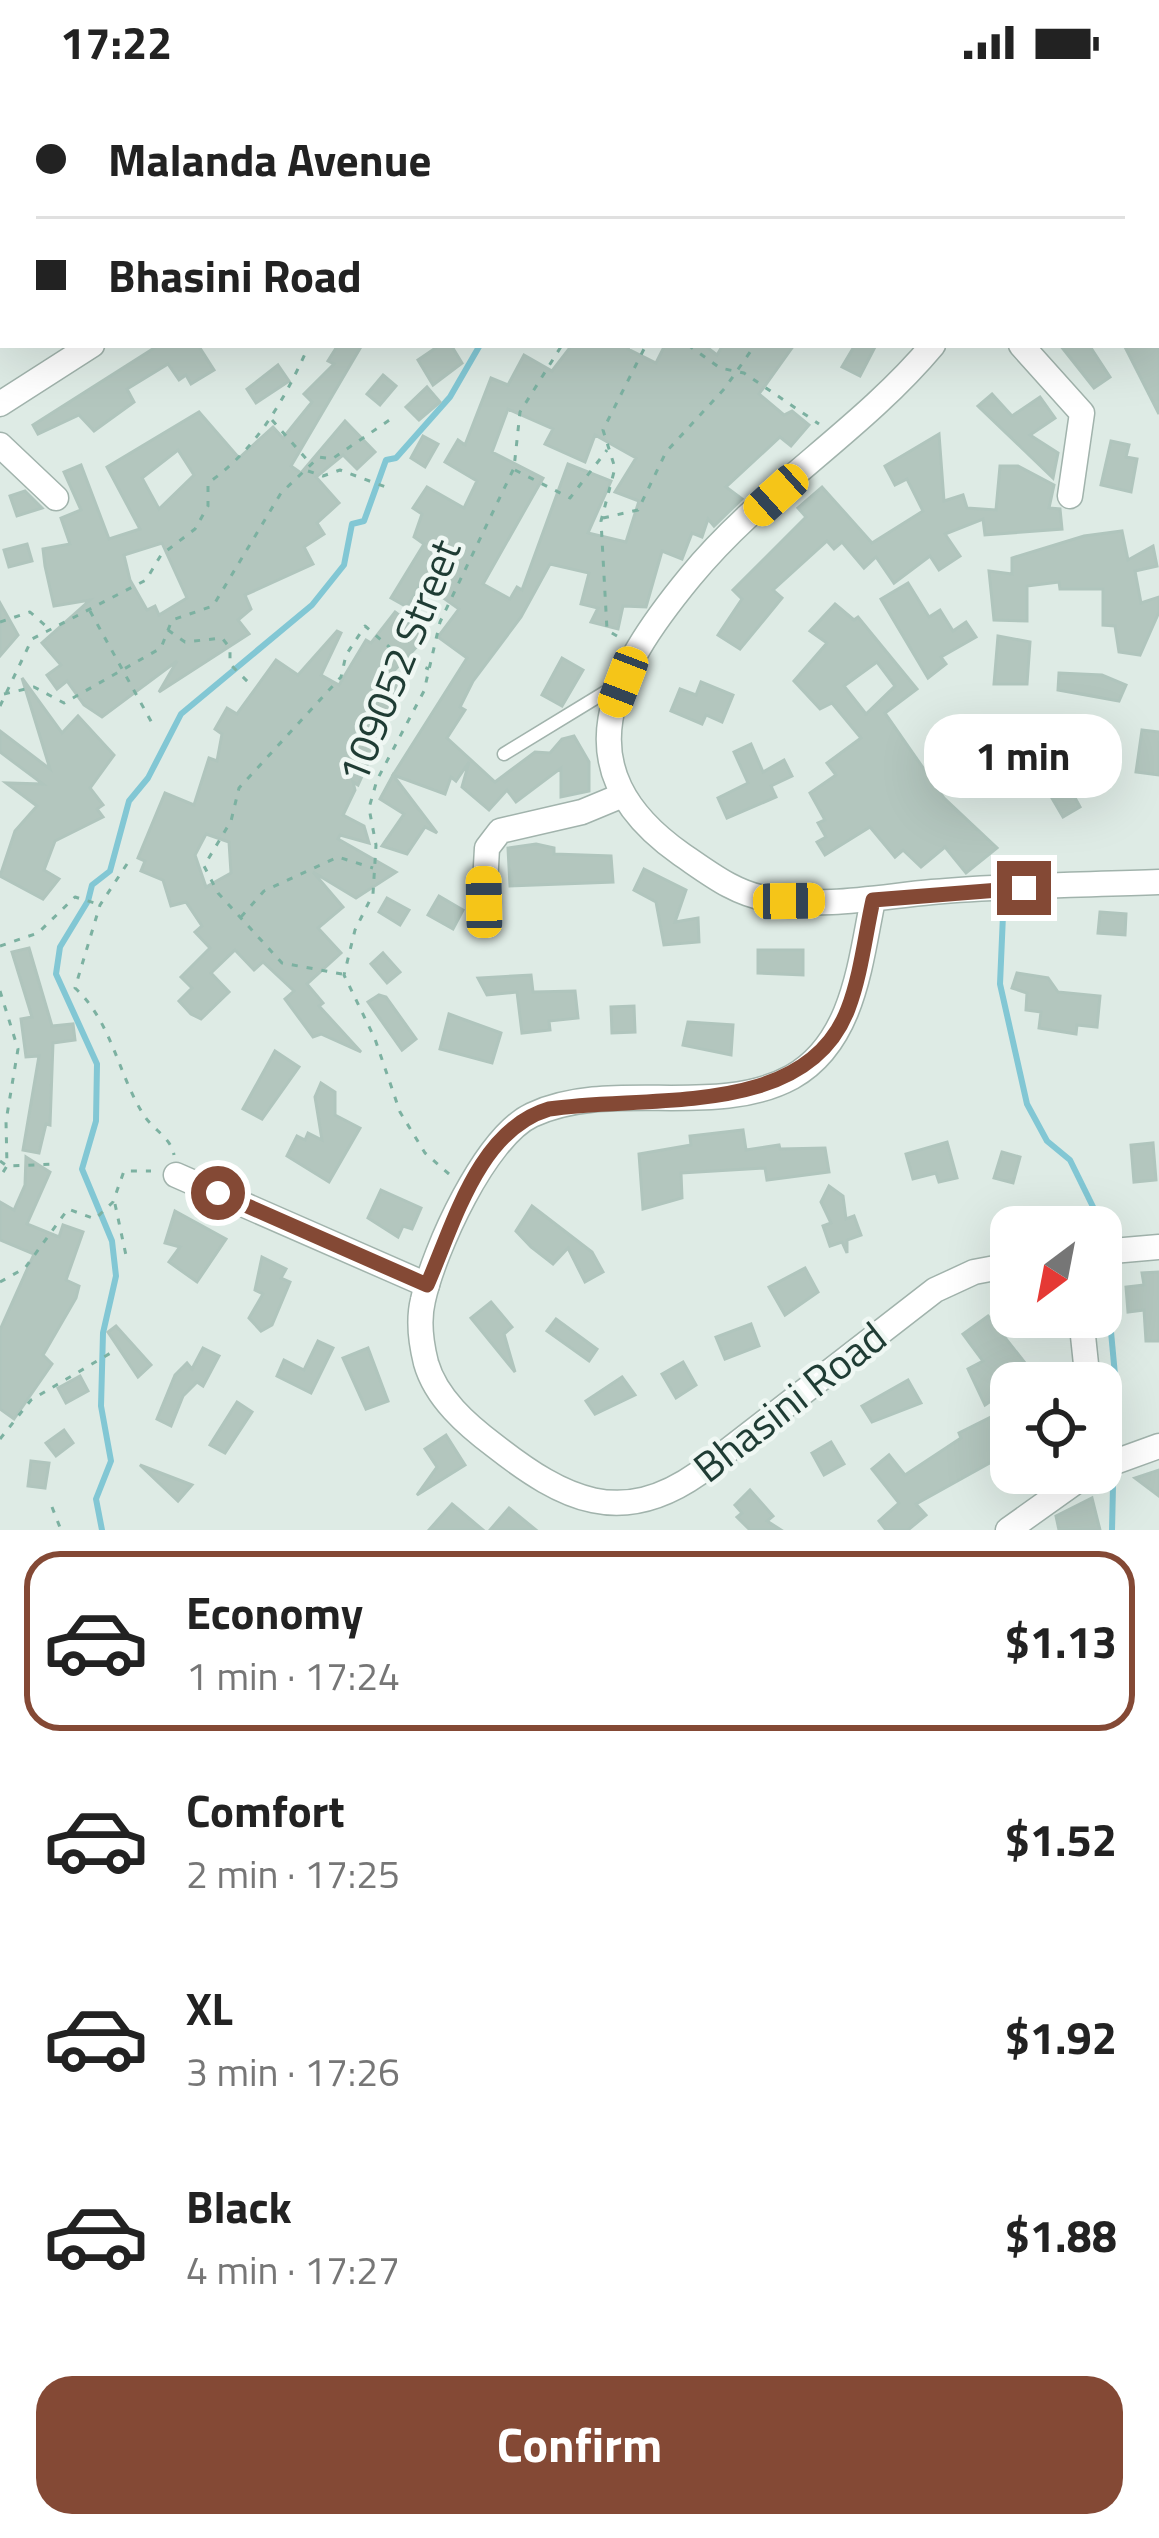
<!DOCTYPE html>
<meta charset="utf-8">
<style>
body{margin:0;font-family:"Titillium Web",sans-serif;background:#f6f6f6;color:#222;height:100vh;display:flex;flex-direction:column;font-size:45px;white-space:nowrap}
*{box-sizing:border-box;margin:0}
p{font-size:39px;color:#767676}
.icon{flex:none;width:66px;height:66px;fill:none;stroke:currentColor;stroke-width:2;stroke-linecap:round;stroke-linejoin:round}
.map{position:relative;height:1446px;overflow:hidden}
.side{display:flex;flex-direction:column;background:#fff;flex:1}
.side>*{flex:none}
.banner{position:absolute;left:0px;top:0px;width:1161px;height:264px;box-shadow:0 12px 48px #0002;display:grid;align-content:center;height:264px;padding:0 36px;background:#fff}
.needle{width:78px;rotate:212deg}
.fabs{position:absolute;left:990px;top:1122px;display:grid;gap:24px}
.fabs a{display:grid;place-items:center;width:132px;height:132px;border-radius:24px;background:#fff;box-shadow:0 12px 48px #0002;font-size:60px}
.end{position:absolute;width:54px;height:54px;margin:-27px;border:15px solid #844935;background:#fff;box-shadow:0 0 0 6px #fff}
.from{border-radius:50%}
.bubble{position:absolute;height:84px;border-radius:36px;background:#fff;box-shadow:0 12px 48px #0002;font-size:39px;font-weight:700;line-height:84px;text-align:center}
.car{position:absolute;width:36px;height:72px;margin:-36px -18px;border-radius:15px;box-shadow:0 0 9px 3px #0007;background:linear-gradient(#f5c518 24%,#345 0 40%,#f5c518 0 76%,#345 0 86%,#f5c518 0)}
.banner b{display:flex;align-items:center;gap:42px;height:114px;font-size:45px}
.banner b+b{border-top:3px solid #e0e0e0}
.banner i{width:30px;height:30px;background:#222}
ul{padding:21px 0 0;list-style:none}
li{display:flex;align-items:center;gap:36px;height:180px;margin:0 24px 18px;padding:0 12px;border:6px solid transparent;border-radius:36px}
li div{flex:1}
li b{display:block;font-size:45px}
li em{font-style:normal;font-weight:700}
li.on{border-color:#844935}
li>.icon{width:108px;height:108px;stroke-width:1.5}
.primary-button{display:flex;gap:24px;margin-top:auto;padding:24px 36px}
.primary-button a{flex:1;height:138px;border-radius:36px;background:#844935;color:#fff;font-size:48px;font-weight:700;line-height:138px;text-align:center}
.status{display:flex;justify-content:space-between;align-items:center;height:84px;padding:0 60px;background:#fff;direction:ltr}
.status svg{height:33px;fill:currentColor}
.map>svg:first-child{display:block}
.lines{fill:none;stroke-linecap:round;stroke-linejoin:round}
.stream{stroke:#82c7d4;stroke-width:6}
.building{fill:#b3c6be;stroke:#b0c5bd;stroke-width:3;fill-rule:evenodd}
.lane-casing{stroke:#a1b3ac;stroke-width:15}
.street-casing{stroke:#a1b3ac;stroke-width:27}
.path{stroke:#7cb1a1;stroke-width:3;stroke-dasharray:6 9;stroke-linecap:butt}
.lane{stroke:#fff;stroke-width:12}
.street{stroke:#fff;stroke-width:24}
.route{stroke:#844935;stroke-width:15}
.labels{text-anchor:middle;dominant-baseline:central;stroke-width:9;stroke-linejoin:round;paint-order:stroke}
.street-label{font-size:42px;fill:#1f3c34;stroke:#eff7f3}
</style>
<div class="status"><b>17:22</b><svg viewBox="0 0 49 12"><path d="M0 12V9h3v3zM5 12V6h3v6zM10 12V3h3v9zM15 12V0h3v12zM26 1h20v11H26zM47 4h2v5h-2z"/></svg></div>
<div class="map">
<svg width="1159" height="1446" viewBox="0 0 1159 1446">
<rect width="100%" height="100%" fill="#deebe5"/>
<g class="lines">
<g class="stream">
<polyline points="677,3 682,0"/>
<polyline points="1003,831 1000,900 1027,1020 1047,1057 1070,1076 1100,1137"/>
<polyline points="1105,1183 1119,1334"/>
<polyline points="102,1446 96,1415 111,1377 101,1322 103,1249 116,1192 112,1157 82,1085 96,1037 97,980 56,890 60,863 88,817 92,801 110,787 129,717 148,694 181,630 312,521 344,481 352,440 364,437 386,376 396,374 450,313 480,261"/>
<polyline points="1112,1446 1113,1402"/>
</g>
</g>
<g class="building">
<polygon points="159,261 198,261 214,286 191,300 186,291 179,296 168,280 127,305 134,318 94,347 79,331 38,350 33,341"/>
<path d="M338 261H362L291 382 301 389 345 337 375 368 357 385 343 371 316 393 339 419 317 439 324 450 304 463 313 480 245 511 251 525 238 536 249 550 159 608 177 577 102 633 84 621 67 597 57 605 47 591 61 581 42 559 90 516 54 522 45 482 43 465 70 460 61 434 81 426 64 388 81 381 109 455 140 445 107 383 199 328 239 374 273 343 283 354 312 318 304 310 334 280 328 277ZM178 366 194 391 159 425 142 394ZM162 459 187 514 159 531 155 522 147 526 130 496 124 471Z"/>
<polygon points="440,261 451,261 462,279 433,301 418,276"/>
<path d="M572 261H630L628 265 656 279 665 261H704L717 271 723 261H794L759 310 784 331 792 327 809 341 791 362 780 353 726 403 742 415 714 442 708 435 702 453 692 449 682 475 662 467 646 523 623 522 618 545 591 538 598 524 581 520 589 489 550 480 521 533 473 597 460 623 465 626 447 654 495 698 535 668 550 669 562 655 574 652 589 678V707L561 713V684L516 718 507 706 489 726 462 703 469 678 456 697 451 693 445 710 393 691 467 574 438 553 459 525 421 498 407 523 391 514 424 460 414 453 422 430 413 424 427 403 464 424 477 397 445 378 458 356 465 361 491 294 508 301 524 271 552 287ZM508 325 553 345 545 360 585 378 595 351 636 374 615 408 639 417 626 458 588 449 611 397 568 380 522 506 517 503 510 515 483 500 543 394 492 368Z"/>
<polygon points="855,261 876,261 860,292 842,283"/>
<polygon points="1060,261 1089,261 1110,293 1094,304"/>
<polygon points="1124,261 1159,261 1159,330"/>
<polygon points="278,281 289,297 256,319 247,305"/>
<polygon points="383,291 396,302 380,321 367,310"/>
<polygon points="427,303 440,318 419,336 406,323"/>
<polygon points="992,310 1012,332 1040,313 1055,334 1030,351 1058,369 1053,394 978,322"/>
<polygon points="939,350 944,417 963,411 967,424 996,426 1000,382 1018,382 1054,401 1049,424 1060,425 1062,445 985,451 983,435 945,450 960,472 939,486 930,472 894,499 876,473 864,484 842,458 834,465 827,457 773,506 782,514 740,565 718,551 742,515 733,506 806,433 798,424 822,403 872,459 923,427 907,395 895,401 885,382"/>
<polygon points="423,352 438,360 425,383 411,374"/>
<polygon points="1111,357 1129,361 1126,373 1137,375 1131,408 1101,401"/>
<polygon points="25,407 42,424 17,432 10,412"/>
<polygon points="1122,447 1128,476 1153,462 1157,482 1135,487 1141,519 1159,513 1159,528 1140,571 1119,568 1115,542 1103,541 1103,505 1060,505 1059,498 1027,502 1027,537 994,536 989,487 1012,490 1012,474 1084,452"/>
<polygon points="27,460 32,477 9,483 4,466"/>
<polygon points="908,499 929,533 940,526 953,547 966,538 976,553 941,573 946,580 928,594 881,515"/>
<polygon points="0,519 18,551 0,572"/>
<path d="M835 520 854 536 858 533 917 605 885 629 944 714 997 764 966 789 945 763 921 783 903 766 895 773 870 743 825 771 817 758 826 753 818 739 825 736 810 709 836 691 827 679 861 654 832 619 820 625 794 597 827 559 810 547ZM877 578 895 602 866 630 844 602Z"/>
<path d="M395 528 427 552 391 590 404 599 358 701 353 698 355 706 343 731 364 742 369 759 340 751 338 755 396 788 356 814 313 788 343 823 318 844 341 869 307 900 323 919 319 922 361 968 321 950 313 953 285 915 294 907 263 878 254 886 235 866 211 889 229 908 201 935 191 930 179 917 192 904 181 893 210 864 195 848 202 842 186 818 171 822 163 796 141 787 145 777 138 774 165 709 194 721 209 674 217 677 222 650 215 645 227 624 237 630 276 576 298 591 337 547 341 549 321 591 339 601 366 556 371 559ZM206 750 229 758 231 789 206 803 195 771Z"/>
<polygon points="998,552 1030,558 1027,600 994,600"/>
<polygon points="562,574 583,586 562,622 542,611"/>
<polygon points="1059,589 1102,591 1126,601 1119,617 1058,606"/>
<polygon points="22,594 62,649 78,632 114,671 90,704 103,721 97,725 103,733 55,757 44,786 59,795 43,815 0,792 15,747 37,722 6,699 43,700 0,668 0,647 50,685"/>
<polygon points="701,598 733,611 722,638 706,631 702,640 671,627 680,605 696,611"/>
<polygon points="1046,641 1048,657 1027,660 1026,643"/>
<polygon points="1142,646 1159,648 1159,691 1136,688"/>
<polygon points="978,659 993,676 975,692 960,675"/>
<polygon points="751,660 763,688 784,676 792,692 771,702 776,713 727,734 718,714 748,699 734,668"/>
<polygon points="393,691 437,749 425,743 407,770 382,762 404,730 380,715"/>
<polygon points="1067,699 1080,723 1063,733 1049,709"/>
<polygon points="536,760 554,764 554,770 611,772 613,798 510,802 508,764"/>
<polygon points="644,785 686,806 675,838 698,834 699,858 664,861 656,818 634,806"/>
<polygon points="439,812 463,826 453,845 428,831"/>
<polygon points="387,814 409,826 400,841 379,828"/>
<polygon points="1100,828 1126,830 1125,851 1098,849"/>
<polygon points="29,864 52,942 73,940 75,956 53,959 50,1041 46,1040 39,1069 23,1066 39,972 26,973 21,935 32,933 12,868"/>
<polygon points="758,866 803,866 803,891 758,889"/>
<polygon points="383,869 400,888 387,899 371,880"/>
<polygon points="1017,889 1048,894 1058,908 1100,912 1097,943 1077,941 1076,950 1039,944 1041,928 1026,926 1027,909 1012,904"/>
<polygon points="531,891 533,908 575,907 578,934 549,937 550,946 522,949 517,908 487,911 478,894"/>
<polygon points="379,911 386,913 416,955 402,966 368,918"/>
<polygon points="634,922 635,948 612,949 611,923"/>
<polygon points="449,930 501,949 492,979 440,965"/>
<polygon points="688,938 733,941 731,971 683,961"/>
<polygon points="275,967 299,983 262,1035 243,1025"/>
<polygon points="321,999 335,1008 335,1031 360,1044 329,1098 287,1072 297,1052 305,1056 308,1049 322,1056 315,1013"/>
<polygon points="743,1046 746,1066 779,1061 780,1065 825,1064 829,1088 767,1096 765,1084 681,1089 682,1114 643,1125 639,1070 691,1061 690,1052"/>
<polygon points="947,1058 957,1094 939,1098 936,1089 913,1095 906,1070"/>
<polygon points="1153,1059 1156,1096 1134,1098 1131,1061"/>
<polygon points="1002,1068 1020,1073 1013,1099 994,1094"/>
<polygon points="26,1073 50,1088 27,1140 59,1153 63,1141 83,1148 66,1196 79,1202 76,1214 43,1271 52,1280 14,1335 0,1325 0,1246 34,1170 0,1156 0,1118 14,1126 25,1101"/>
<polygon points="829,1102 843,1112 846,1135 854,1132 861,1151 847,1156 847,1169 842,1158 830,1162 823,1142 831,1139 821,1118"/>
<polygon points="381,1106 421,1124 412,1145 403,1142 398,1153 368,1134"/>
<polygon points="532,1122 592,1168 603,1188 585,1198 568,1164 553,1180 531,1163 516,1147"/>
<polygon points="175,1127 226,1155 197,1198 169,1178 180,1163 165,1159"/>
<polygon points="262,1173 286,1185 281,1194 290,1198 272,1241 261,1247 249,1234 263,1210 255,1206"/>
<polygon points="805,1184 818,1208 785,1231 769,1203"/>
<polygon points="1159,1188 1159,1257 1146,1257 1144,1226 1128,1228 1126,1203 1144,1201 1142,1189"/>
<polygon points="491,1218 512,1243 504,1250 515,1288 471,1234"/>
<polygon points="988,1232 1029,1284 1014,1293 1017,1299 985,1321 968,1285 983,1277 963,1250"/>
<polygon points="556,1235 597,1265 589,1277 547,1247"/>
<polygon points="751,1240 759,1262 725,1275 716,1253"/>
<polygon points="116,1242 151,1281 138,1293 108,1248"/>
<polygon points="318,1257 333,1264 311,1309 277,1292 284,1276 304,1286"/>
<polygon points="203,1264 219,1272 203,1302 197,1298 183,1312 171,1342 157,1335 175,1291 187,1279 192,1285"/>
<polygon points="368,1264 388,1317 366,1325 343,1274"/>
<polygon points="683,1278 696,1301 676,1314 662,1290"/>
<polygon points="80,1292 88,1307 66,1319 58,1304"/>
<polygon points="622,1293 635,1311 595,1330 586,1317"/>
<polygon points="908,1296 921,1319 872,1338 862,1322"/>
<polygon points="237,1318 252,1328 225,1369 210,1361"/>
<polygon points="1003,1327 1011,1343 1011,1356 998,1362 1004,1371 916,1420 926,1431 908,1446 886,1446 879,1437 899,1419 872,1385 889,1371 905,1391 961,1354 959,1349"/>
<polygon points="64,1346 73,1359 56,1372 46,1359"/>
<polygon points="446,1351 465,1381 417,1411 437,1383 425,1365"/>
<polygon points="831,1358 844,1380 824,1391 812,1369"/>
<polygon points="31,1377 49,1379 45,1404 28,1402"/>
<polygon points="140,1381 192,1401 178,1417"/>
<polygon points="1159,1386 1159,1412 1135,1394"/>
<polygon points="750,1406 773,1432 767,1437 781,1446 750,1446 737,1433 742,1429 735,1421"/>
<polygon points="1092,1414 1100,1446 1059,1446 1056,1432"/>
<polygon points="452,1420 483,1446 429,1446"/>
<polygon points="509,1424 536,1446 490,1446"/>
</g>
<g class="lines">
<defs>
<polyline id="lane" points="504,670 617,601"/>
<g id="street">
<polyline points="1003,0 1005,3"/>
<polyline points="452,3 456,0"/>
<polyline points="1146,3 1148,0"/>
<path d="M933 261C861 347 761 406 690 493 612 588 559 684 681 770 709 789 735 810 769 815 823 824 878 813 932 808 1007 801 1084 801 1159 798"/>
<polyline points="1021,261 1082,329 1070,412"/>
<polyline points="0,320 92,261"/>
<polyline points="0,361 56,414"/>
<path d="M873 816C860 878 854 958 792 993 715 1035 611 994 532 1031 485 1053 434 1166 423 1216 418 1236 421 1259 426 1279 436 1314 467 1341 495 1362 564 1416 621 1444 699 1389L935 1206 974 1188 1011 1181"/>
<polyline points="484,818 487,764 500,747 582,728 623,711"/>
<polyline points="176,1091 427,1201"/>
<polyline points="1101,1168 1159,1163"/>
<polyline points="1081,1233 1088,1299"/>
<polyline points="1101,1383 1159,1362"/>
<polyline points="1008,1446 1088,1389"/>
</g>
</defs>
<use href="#lane" class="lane-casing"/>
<use href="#street" class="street-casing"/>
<g class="path">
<polyline points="171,3 174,0"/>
<polyline points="577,3 580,0"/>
<polyline points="919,3 923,0"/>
<polyline points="0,103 3,102"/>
<polyline points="688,261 720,284 744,289 819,340"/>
<polyline points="272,336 309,378"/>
<polyline points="515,386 570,414 607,366"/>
<polyline points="308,387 323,392 340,386 391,405"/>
<polyline points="603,434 638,426 666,368 725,304 755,261"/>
<polyline points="90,527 152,639"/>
<polyline points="0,538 30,528 47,543"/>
<polyline points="168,546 185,558 222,554 230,564 230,580 250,600"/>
<polyline points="617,552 607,546 601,437 615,384 603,346 646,261"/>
<polyline points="4,610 34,603 64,619 161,564 172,536 213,522 281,409 319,373 332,375 391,335"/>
<path d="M0 622 32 555 146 496 161 471 195 445 208 422V399C257 365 285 315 309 261"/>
<path d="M127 780 100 821 75 904C113 939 118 992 145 1033 155 1047 171 1054 174 1071"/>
<polyline points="241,833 264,807 338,773 373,784"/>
<polyline points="0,862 38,849 75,813 98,820"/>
<polyline points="342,890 282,879 218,809 204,782 231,737 239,704 341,593 346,571 365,542 403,575 429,585"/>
<polyline points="0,907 18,965 6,1037 7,1082 0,1093"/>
<polyline points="0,1077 7,1082 57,1080"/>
<polyline points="449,1090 425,1069 400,1028 375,955 344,891 355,846 373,810 376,761 369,724 377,696 424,607 440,538 514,384 520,328 562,261"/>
<polyline points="115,1120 127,1176"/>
<polyline points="0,1198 25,1184 68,1125 95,1135 113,1118 124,1087 151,1087"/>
<polyline points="0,1355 31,1316 114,1267"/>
<polyline points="52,1423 61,1446"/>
</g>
<use href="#lane" class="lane"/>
<use href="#street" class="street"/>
</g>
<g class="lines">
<path class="route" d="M218 1109 427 1201C454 1140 478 1046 549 1025 646 1010 806 1036 848 925 861 891 865 852 873 816L1024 804"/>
</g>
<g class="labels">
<g class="street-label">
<text transform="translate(398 577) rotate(-68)">109052 Street</text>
<text transform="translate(789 1317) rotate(-38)">Bhasini Road</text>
</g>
</g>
</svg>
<div class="fabs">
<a><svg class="needle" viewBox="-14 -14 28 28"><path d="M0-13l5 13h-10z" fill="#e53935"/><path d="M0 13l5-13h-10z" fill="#767676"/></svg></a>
<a><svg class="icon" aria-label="locate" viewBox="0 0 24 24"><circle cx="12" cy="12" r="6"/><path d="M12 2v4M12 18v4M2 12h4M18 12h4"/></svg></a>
</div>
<i class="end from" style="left:218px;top:1109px"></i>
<i class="end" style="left:1024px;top:804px"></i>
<div class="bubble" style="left:924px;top:630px;width:198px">1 min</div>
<i class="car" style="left:776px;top:411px;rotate:228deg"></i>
<i class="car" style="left:623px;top:598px;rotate:201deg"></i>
<i class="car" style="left:789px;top:817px;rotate:89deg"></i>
<i class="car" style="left:484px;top:818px;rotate:359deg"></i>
<div class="banner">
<b><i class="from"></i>Malanda Avenue</b>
<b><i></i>Bhasini Road</b>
</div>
</div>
<section class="side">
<ul>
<li class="on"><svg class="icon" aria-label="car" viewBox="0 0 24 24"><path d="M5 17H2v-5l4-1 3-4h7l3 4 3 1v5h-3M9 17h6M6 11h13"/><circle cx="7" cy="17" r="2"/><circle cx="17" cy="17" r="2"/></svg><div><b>Economy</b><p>1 min · 17:24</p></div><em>$1.13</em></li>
<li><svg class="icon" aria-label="car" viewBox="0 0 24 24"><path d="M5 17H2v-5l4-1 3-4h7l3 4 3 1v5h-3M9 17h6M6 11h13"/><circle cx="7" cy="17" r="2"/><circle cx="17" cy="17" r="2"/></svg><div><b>Comfort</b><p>2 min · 17:25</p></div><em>$1.52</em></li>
<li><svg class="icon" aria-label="car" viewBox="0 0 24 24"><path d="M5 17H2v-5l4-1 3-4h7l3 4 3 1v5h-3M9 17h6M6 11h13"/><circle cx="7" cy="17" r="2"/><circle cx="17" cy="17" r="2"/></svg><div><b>XL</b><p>3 min · 17:26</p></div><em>$1.92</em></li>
<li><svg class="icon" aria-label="car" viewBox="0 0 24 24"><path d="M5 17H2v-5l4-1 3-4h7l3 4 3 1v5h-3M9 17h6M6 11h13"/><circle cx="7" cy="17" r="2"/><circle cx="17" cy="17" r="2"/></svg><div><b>Black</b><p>4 min · 17:27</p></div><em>$1.88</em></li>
</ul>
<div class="primary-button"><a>Confirm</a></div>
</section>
